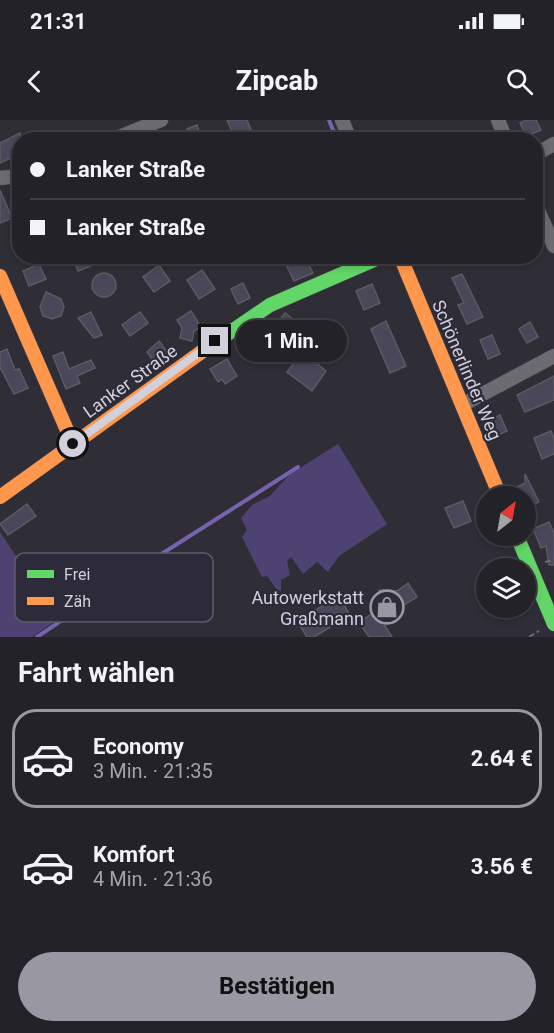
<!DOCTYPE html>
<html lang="de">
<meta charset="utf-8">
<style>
body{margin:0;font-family:Roboto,sans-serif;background:#2f2f34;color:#f1f3f6;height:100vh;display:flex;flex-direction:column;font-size:22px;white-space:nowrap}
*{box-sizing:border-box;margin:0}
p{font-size:20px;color:#a3a4a8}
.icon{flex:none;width:33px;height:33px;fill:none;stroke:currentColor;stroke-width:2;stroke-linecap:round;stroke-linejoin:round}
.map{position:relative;height:517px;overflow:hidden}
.side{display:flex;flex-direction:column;background:#232228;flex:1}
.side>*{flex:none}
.banner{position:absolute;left:12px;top:12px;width:531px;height:132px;border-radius:24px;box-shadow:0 3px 9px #0003,0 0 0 2px #403f45;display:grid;align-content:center;height:132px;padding:0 18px;background:#232228}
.needle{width:39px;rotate:31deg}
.buttons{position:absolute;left:476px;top:366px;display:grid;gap:12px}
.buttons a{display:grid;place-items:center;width:60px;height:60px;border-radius:50%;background:#232228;box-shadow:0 3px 9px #0003,0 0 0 2px #403f45;font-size:30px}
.end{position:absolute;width:27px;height:27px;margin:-14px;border:8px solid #d2d0da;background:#111;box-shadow:0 0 0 3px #111}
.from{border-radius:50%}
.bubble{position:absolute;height:42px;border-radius:21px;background:#232228;box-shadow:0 3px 9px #0003,0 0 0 2px #403f45;font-size:20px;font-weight:700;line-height:42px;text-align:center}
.banner b{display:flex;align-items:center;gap:21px;height:57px;font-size:22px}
.banner b+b{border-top:2px solid #403f45}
.banner i{width:15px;height:15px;background:#f1f3f6}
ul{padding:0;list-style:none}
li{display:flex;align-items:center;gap:18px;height:99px;margin:0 12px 9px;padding:0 6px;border:3px solid transparent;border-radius:24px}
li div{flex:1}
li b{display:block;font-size:22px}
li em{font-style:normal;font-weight:700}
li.current{border-color:#9997a1}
li>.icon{width:54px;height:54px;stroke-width:1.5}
h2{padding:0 18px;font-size:27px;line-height:72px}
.button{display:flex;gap:12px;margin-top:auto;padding:12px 18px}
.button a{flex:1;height:69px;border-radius:36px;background:#9997a1;color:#111;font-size:24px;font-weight:700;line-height:69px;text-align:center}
.status{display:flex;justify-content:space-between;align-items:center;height:42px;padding:0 30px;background:#232228;direction:ltr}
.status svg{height:16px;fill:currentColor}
header{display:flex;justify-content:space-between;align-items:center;height:78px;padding:0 18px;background:#232228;font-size:27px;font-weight:700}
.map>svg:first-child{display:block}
.green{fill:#4d4372}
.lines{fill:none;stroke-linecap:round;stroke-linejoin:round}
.stream{stroke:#7563b1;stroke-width:4}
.building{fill:#4b475a;stroke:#5b5a61;stroke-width:1.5}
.street-casing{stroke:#4c4b52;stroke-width:15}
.fast-casing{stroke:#4c4b52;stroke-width:15}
.slow-casing{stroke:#4c4b52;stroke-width:15}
.path{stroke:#6c6b72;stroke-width:2;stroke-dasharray:6 3;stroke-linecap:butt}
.street{stroke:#6c6b72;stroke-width:14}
.fast{stroke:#63d668;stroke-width:14}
.slow{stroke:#ff974d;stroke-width:14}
.route{stroke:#d2d0da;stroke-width:8}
.labels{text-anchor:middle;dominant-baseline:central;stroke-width:4.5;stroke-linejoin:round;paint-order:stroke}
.street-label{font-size:18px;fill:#d2d0da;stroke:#2d2a39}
.poi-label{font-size:18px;fill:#d2d0da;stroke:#2d2a39;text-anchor:end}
.key{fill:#2d2a39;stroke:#5f5c69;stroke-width:1.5}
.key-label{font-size:16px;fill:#d2d0da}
</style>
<div class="status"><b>21:31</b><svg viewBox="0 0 49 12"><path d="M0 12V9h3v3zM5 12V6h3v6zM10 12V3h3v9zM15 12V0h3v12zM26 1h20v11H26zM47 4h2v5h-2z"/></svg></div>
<header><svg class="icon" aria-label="back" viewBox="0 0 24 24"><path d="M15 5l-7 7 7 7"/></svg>Zipcab<svg class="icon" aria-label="search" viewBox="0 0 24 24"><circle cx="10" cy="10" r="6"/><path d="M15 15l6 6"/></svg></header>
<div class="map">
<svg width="554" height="517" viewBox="0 0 554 517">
<rect width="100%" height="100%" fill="#2f2e36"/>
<g class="green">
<polygon points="338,324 387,404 339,436 328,452 317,442 303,454 291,437 287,441 290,455 281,460 281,471 277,470 267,456 262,457 242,417 247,410 241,398 252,385 270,376 289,355"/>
<polygon points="0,412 58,499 32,517 0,517"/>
</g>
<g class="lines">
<g class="stream">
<polyline points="329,0 337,20"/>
<polyline points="37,517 138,449 298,347"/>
</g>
</g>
<g class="building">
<polygon points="227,0 247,0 251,10 235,18"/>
<polygon points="527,0 536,0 541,10 526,16 520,3"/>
<polygon points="197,5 202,20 168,20 188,11 187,9"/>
<polygon points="20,13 20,34 0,43 0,23"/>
<polygon points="0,70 12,98 0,103"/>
<polygon points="72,136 89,136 93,145 78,151"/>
<polygon points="282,136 322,136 308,143 313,153 294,161"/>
<polygon points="39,144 46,159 29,166 23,151"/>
<polygon points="159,145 170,161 154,172 143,157"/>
<polygon points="202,150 215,169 199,179 187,160"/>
<circle cx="104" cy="165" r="12"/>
<polygon points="462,154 483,197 467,204 458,185 464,183 452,158"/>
<polygon points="243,163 250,178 238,184 231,169"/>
<polygon points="372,164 380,183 364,190 356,171"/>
<polygon points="46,172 61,179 64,187 61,196 52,199 43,196 40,187"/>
<polygon points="191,191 201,207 194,211 192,221 180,218 182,208 177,200"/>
<polygon points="91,192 102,215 94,218 78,198"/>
<polygon points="140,192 148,203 130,216 122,205"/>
<polygon points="285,193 309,211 294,230 270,212"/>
<polygon points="386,201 406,246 390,253 371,209"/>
<polygon points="530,202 538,217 527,223 519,209"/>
<polygon points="492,215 500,234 488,239 480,220"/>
<polygon points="159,221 170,236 157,246 147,232"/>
<polygon points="7,229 15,250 19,249 28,268 14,274 0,247 0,232"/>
<polygon points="63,232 69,249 91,240 95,248 77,256 80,263 66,269 53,236"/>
<polygon points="302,232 326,251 312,271 287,252"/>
<polygon points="227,239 237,256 225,264 222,259 218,262 210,249"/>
<polygon points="554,256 554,280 525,292 517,275"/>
<polygon points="500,295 507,311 493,318 485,302"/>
<polygon points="551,311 554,319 554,334 542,339 534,318"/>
<polygon points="525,354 539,382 525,389 525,376 517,376 513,369 525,363"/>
<polygon points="463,381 471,401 454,408 445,388"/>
<polygon points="27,384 36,396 8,415 0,404"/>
<polygon points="549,402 554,413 554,445 549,445 546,426 541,428 533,409"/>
<polygon points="408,463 417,477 381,499 392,517 369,517 359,502 377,491 373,485 384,478 379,470 397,471"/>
<polygon points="339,476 350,495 314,517 307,517 297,501"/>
</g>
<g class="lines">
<defs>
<g id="street">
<polyline points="342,0 350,20"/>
<polyline points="498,0 506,20"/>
<polyline points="112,20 161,0"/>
<polyline points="536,34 554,24"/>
<polyline points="0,58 20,56"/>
<polyline points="536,86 554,126"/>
<polyline points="462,285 554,236"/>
</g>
<g id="fast">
<polyline points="200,233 270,185 383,136"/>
<polyline points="517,416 554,504"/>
</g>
<g id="slow">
<polyline points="400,136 500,376"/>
<polyline points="0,156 73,324"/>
<polyline points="0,377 200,233"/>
</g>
</defs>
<use href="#street" class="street-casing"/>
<use href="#fast" class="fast-casing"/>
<use href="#slow" class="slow-casing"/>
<g class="path">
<polyline points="545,442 554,440"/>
<polyline points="529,517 539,511"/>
</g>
<use href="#street" class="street"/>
<use href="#fast" class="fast"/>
<use href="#slow" class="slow"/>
</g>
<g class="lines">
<polyline class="route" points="73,324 215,221"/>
</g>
<defs>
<symbol id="shop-ring" viewBox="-11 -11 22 22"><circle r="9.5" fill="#2d2a39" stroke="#9997a1" stroke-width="1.5"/><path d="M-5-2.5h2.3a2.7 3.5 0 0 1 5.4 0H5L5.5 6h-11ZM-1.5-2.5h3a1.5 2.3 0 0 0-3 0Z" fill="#9997a1"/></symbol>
</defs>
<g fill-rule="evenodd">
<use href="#shop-ring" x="368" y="468" width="38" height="38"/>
</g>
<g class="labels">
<g class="street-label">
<text transform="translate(467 250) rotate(67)">Schönerlinder Weg</text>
<text transform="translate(130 261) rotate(-36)">Lanker Straße</text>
</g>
<g class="poi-label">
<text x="364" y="477">Autowerkstatt<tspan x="364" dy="21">Graßmann</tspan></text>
</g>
</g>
<rect x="15" y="433" width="198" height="69" rx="9" class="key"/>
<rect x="27" y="450" width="27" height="8" fill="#63d668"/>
<rect x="27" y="477" width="27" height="8" fill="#ff974d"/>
<g class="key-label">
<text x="64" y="460">Frei</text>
<text x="64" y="487">Zäh</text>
</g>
</svg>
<div class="buttons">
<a><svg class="needle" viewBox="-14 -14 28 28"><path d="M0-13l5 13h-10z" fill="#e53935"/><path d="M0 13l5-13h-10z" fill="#a3a4a8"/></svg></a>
<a><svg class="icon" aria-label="layers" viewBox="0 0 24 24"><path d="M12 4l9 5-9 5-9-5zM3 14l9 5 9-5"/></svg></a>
</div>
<i class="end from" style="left:73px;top:324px"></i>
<i class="end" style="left:215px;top:221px"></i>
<div class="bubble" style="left:236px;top:200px;width:111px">1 Min.</div>
<div class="banner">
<b><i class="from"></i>Lanker Straße</b>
<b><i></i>Lanker Straße</b>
</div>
</div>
<section class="side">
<h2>Fahrt wählen</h2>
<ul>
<li class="current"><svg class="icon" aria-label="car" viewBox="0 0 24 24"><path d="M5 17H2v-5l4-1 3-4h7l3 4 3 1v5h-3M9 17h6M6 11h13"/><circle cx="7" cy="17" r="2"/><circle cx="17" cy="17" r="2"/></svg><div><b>Economy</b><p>3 Min. · 21:35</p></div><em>2.64 €</em></li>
<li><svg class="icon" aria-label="car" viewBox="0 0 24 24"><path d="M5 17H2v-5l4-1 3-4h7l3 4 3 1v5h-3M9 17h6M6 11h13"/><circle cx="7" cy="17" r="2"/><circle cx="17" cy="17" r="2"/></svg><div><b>Komfort</b><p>4 Min. · 21:36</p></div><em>3.56 €</em></li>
</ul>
<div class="button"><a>Bestätigen</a></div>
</section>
